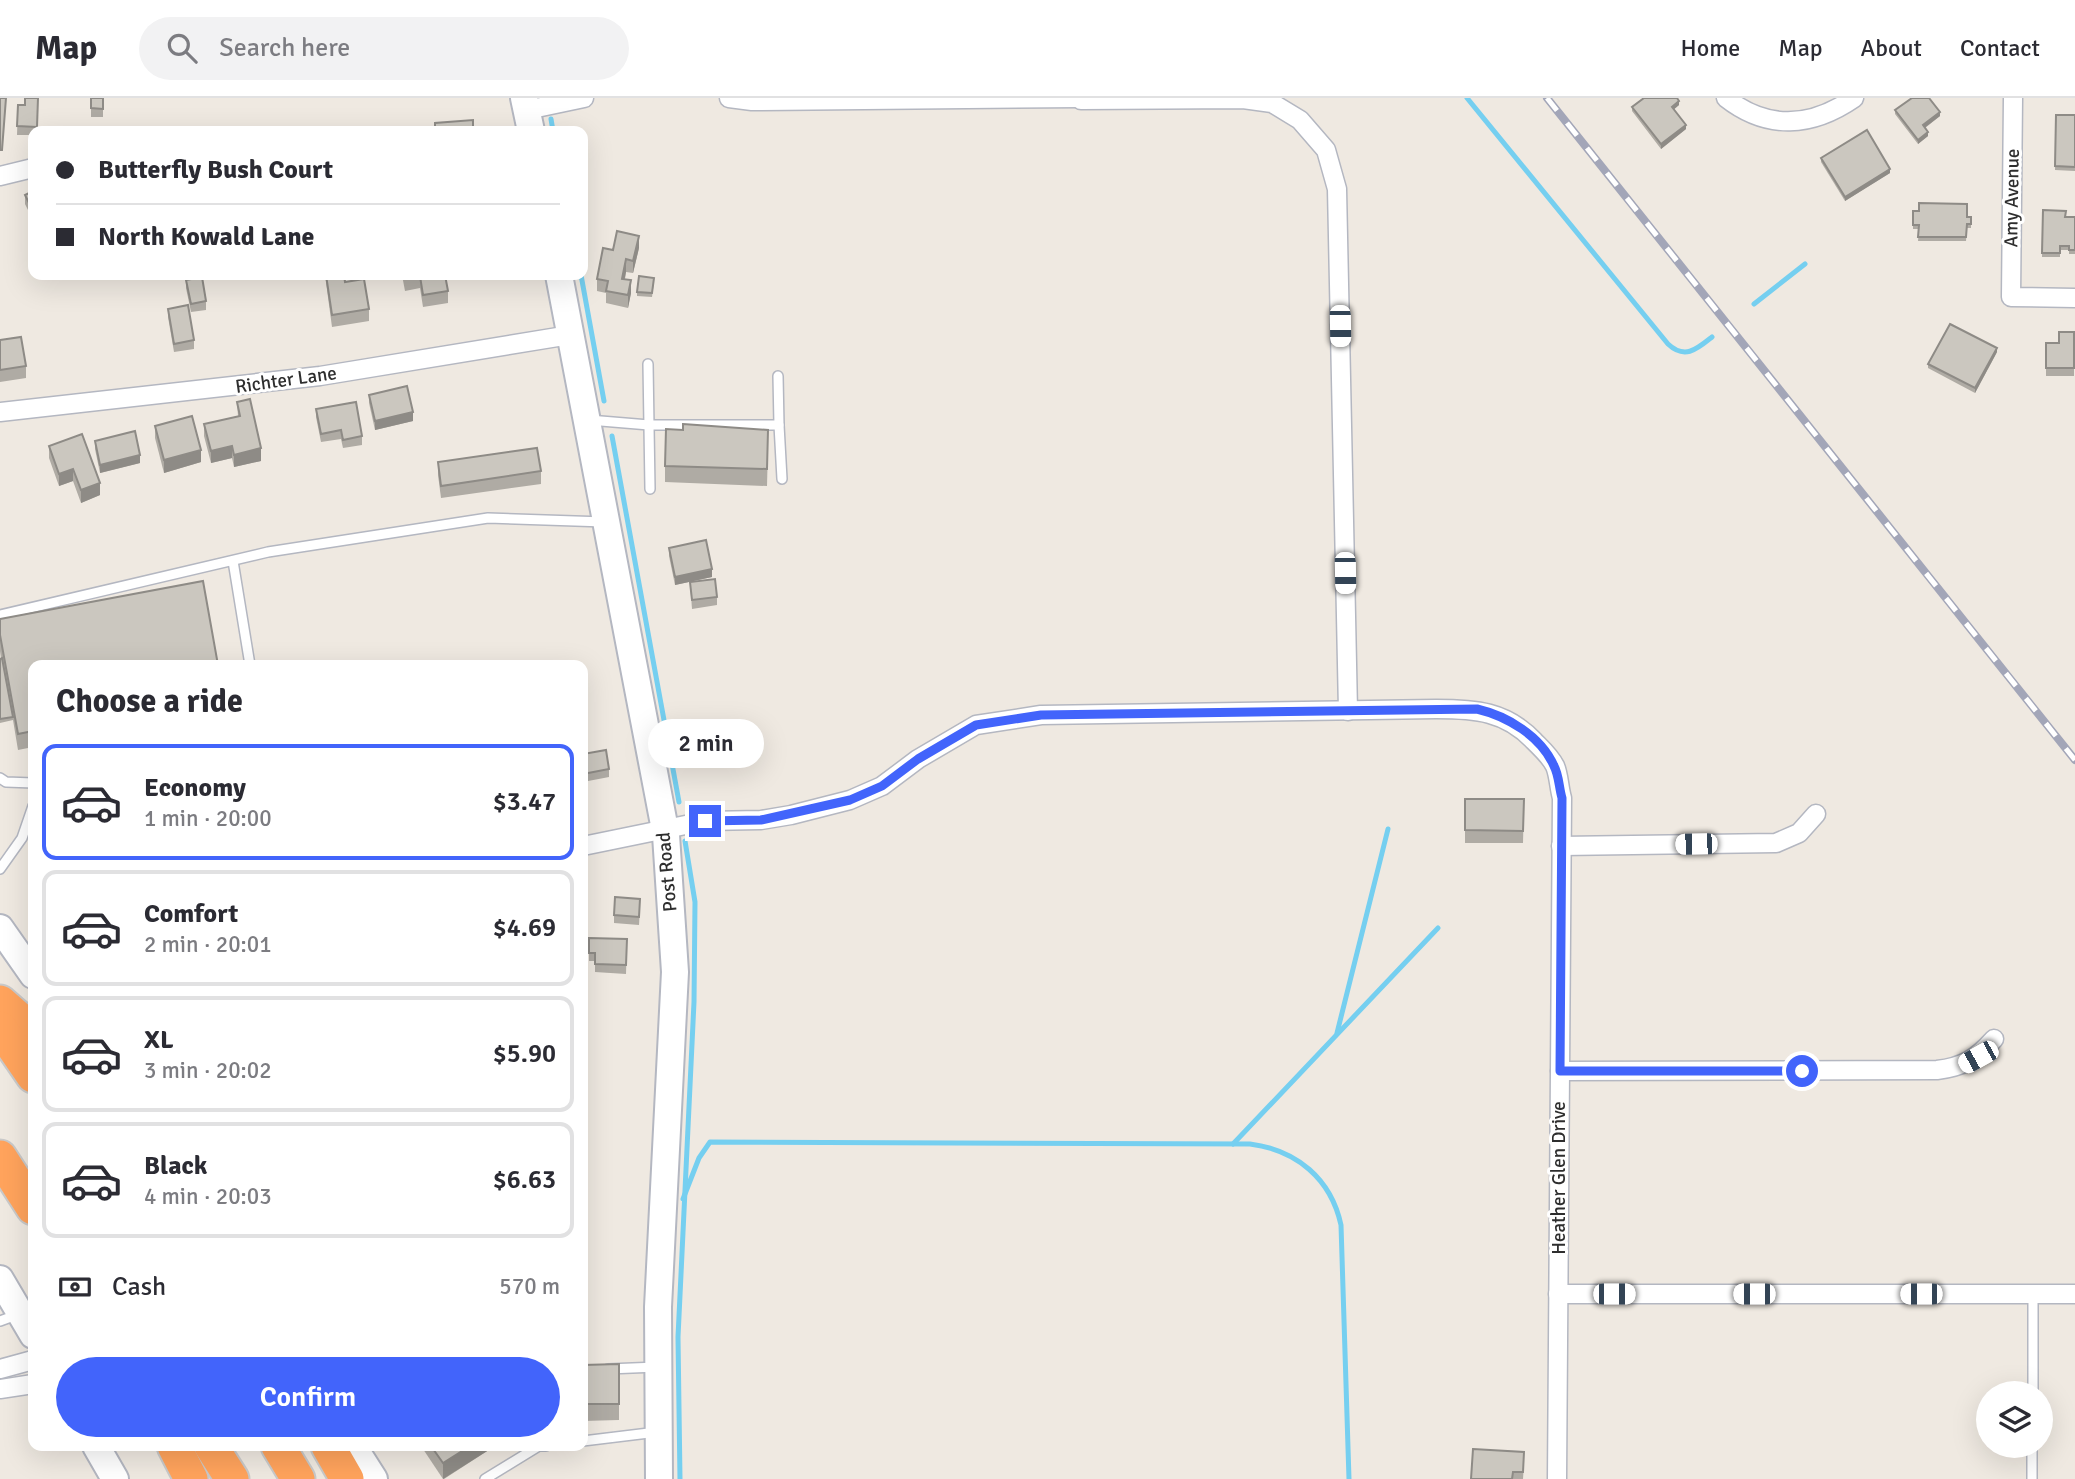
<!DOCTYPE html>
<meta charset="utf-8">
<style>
body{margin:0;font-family:Signika,sans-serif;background:#f2f2f3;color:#2b2b33;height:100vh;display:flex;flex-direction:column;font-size:26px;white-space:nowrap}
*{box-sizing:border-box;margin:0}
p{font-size:23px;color:#7c7c81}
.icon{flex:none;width:38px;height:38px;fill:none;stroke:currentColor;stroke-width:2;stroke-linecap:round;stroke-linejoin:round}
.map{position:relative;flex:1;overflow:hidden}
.panel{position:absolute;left:28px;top:562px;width:560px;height:791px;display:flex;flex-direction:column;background:#fff;border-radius:14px;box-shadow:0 7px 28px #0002}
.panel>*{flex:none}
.guide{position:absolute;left:28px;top:28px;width:560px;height:154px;border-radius:14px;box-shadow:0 7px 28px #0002;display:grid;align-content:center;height:154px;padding:0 28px;background:#fff}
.buttons{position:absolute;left:1976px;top:1283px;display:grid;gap:14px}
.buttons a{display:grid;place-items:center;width:77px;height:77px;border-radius:50%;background:#fff;box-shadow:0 7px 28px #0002;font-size:35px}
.end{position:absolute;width:32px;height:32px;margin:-16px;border:9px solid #4264fb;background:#fff;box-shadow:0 0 0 4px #fff}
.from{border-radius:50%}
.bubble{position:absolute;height:49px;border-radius:24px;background:#fff;box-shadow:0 7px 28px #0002;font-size:23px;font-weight:600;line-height:49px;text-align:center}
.car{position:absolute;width:21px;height:42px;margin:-21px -10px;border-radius:9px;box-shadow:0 0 5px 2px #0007;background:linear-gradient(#fff 24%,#345 0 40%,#fff 0 76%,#345 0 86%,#fff 0)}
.guide b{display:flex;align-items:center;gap:24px;height:66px;font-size:26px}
.guide b+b{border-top:2px solid #e1e1e2}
.guide i{width:18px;height:18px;background:#2b2b33}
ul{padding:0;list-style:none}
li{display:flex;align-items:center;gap:21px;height:116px;margin:0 14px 10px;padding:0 14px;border:4px solid #e1e1e2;border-radius:14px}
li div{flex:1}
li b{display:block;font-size:26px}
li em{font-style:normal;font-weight:600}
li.on{border-color:#4264fb}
li>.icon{width:63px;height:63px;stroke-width:1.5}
h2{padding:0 28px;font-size:32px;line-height:84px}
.pay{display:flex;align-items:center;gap:18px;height:77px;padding:0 28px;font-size:26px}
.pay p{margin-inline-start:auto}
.primary-button{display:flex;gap:14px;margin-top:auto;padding:14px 28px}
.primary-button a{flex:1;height:80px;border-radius:42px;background:#4264fb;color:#fff;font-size:28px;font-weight:600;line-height:80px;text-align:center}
header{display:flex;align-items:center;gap:42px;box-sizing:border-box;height:98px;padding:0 35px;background:#fff;border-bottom:2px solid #e1e1e2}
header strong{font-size:33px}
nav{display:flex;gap:38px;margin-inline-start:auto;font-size:24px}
.search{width:490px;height:63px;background:#f2f2f3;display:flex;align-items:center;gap:18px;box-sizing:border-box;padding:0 24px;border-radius:38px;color:#7c7c81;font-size:26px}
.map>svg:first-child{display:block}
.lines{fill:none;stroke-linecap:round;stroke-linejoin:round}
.stream{stroke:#75cff0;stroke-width:5}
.lane-casing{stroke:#b4b7c1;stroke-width:12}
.street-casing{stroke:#b4b7c1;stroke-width:21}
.secondary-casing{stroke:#b4b7c1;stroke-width:30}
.highway-casing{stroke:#c9c9c9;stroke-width:37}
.lane{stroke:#fff;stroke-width:9}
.street{stroke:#fff;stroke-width:18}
.secondary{stroke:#fff;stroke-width:26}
.highway{stroke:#ffa35c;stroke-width:33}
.rail-casing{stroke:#a3a6b8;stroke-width:8}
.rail{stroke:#fff;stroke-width:5;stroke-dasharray:16;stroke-linecap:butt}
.wall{fill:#afaba4}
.shaded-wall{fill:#8e8b86}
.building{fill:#cbc7bf;stroke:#8e8b86;stroke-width:2}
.route{stroke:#4264fb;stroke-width:9}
.labels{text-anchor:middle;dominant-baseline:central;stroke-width:6;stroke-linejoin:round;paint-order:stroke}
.street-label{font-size:19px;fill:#2e2e2e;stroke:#fff}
</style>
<header>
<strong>Map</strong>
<div class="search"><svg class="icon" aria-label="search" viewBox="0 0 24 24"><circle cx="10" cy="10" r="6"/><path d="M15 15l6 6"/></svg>Search here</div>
<nav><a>Home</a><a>Map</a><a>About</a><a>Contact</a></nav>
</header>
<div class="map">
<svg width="2075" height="1381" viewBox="0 0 2075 1381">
<rect width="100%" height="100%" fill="#efe9e1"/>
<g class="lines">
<g class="stream">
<path d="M1467 0 1668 246C1685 262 1697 251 1712 239"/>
<polyline points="551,21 553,33"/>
<polyline points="581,177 604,303"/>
<polyline points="1754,206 1805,166"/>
<polyline points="612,338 679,704"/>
<polyline points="1337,935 1388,731"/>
<polyline points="1233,1046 1438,830"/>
<path d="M683 1101 699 1060 710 1044 1250 1046C1297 1052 1331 1081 1341 1127L1349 1381"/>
<polyline points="680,1381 678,1239 694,904 695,804 685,743"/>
</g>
<defs>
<g id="lane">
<polyline points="648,266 650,391"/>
<polyline points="778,278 779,327"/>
<polyline points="589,322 649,327 779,327 782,381"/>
<polyline points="233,463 250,567"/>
<polyline points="0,517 268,454 488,420 605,424"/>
<polyline points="0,680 6,684 33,685"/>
<polyline points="0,771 22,740 33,708"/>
<polyline points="0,1223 19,1216"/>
<polyline points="608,1271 657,1269"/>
<polyline points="2033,1295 2033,1196"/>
<polyline points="583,1343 657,1334"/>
<polyline points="485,1381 539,1348 546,1348"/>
<polyline points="2032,1381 2032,1348"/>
</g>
<g id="street">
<polyline points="729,0 752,3 1081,0"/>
<path d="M1726 0C1768 33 1812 29 1854 0"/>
<polyline points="2013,0 2011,199 2075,200"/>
<polyline points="1081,2 1243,1 1272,5 1300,22 1326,52 1337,91 1348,613"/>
<polyline points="527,12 584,0"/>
<polyline points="0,78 33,70"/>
<polyline points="0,314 320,278 570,237"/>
<path d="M583 748 705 723 761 722 791 717 850 702 882 688 918 661 976 627 1041 617 1436 611C1475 611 1506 613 1534 643 1542 651 1550 658 1555 668 1559 677 1559 690 1562 700L1557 1381"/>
<polyline points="1561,748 1776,745 1799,735 1816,716"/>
<path d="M1560 973 1937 972C1963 969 1976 961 1994 941"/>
<polyline points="1558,1196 2075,1196"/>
<polyline points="0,1271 33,1262"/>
<polyline points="0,1291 33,1286"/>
</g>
<g id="secondary">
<polyline points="524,0 531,33"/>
<polyline points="559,177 666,737 675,874 658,1209 659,1381"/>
<polyline points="0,830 33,877"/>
<polyline points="0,1181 33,1237"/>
<polyline points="96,1348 115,1381"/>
<polyline points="353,1348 374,1381"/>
</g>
<g id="highway">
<polyline points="0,904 33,933"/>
<polyline points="0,930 33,978"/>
<polyline points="0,1059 33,1110"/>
<polyline points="174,1348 191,1381"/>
<polyline points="211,1348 232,1381"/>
<polyline points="278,1348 298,1381"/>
<polyline points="328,1348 347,1381"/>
</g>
</defs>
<use href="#lane" class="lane-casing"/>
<use href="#street" class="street-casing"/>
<use href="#secondary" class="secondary-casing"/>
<use href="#highway" class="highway-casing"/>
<use href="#lane" class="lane"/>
<use href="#street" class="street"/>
<use href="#secondary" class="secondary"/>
<use href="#highway" class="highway"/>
<defs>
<polyline id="rail" points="1547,0 2075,662"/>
</defs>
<use href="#rail" class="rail-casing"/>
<use href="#rail" class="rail"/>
</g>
<g class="wall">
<polygon points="38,0 37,33 33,33 33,37 17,37 18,7 25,7"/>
<rect x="91" y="0" width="12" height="19"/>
<polygon points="1679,7 1674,11 1686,31 1661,51 1632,13 1632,9"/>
<polygon points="1895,12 1940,18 1925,30 1928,38 1918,46 1895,16"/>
<polygon points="2056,17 2075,17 2075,73 2055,72"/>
<polygon points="1821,60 1890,75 1845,103 1821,64"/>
<polygon points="33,93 33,122 25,106 25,97"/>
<polygon points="2043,112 2066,119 2075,119 2075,156 2069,156 2069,152 2060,152 2060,159 2042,159"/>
<polygon points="1967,119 1971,119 1971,130 1967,130 1966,143 1918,143 1919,131 1913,131 1913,127"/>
<polygon points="639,150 633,175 626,174 625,181 631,195 628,210 606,205 606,195 597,193 597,181"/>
<polygon points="325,177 344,177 345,184 369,211 369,223 332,229"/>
<polygon points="402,177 445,177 448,193 448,205 423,209 420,190 405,193"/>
<polygon points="186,182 206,203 206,212 191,214 186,190"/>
<polygon points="654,184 652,199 637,198 637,194"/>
<polygon points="168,211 194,242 194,251 174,254 168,219"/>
<polygon points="2074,234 2074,278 2046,278 2046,245 2059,245"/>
<polygon points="0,242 26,268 26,280 0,284"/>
<polygon points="1997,254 1975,295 1928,270 1928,266"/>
<polygon points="369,297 413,323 375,332 369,305"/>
<polygon points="237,304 261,363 234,369 232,360 211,365 204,338 204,326 238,318"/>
<polygon points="316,311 362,338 362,347 343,350 341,341 321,344 316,319"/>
<polygon points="155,328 201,364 164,375 155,340"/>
<polygon points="95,343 140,365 100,375 95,351"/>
<polygon points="49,348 100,397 81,405 73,383 59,388 49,360"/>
<polygon points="768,348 767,388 665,384 665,368"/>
<polygon points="438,364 541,373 541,386 441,400 438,377"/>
<polygon points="669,450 712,479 675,487 669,458"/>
<polygon points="690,484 717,499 717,507 692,511"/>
<polygon points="0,521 33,567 33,649 18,652 13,622 0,625 0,561 1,561 0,553"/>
<polygon points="583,656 609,671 609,679 583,684"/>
<polygon points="1465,701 1524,701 1523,745 1465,745"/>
<polygon points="640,809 639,827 614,825 614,817"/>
<polygon points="589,840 627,841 626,876 595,874 595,863 589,863"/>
<polygon points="619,1266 619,1322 583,1323 583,1267"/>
<polygon points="421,1348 495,1348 444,1381 443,1381"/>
<polygon points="1524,1366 1523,1381 1471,1381"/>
</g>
<g class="shaded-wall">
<polygon points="1679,3 1679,7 1672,13 1672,9"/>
<polygon points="1940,14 1940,18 1923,31 1923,27"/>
<polygon points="1686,27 1686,31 1661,51 1661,46"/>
<polygon points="1928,34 1928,38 1918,46 1918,42"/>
<polygon points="1890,71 1890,75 1845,103 1845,99"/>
<polygon points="639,138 639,150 633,175 633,163"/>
<polygon points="626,161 626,174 622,193 622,181"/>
<polygon points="631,182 631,195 628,210 628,197"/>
<polygon points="1997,250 1997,254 1975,295 1975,290"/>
<polygon points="413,314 413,323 375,332 375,323"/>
<polygon points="232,348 232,360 211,365 211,353"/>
<polygon points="261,350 261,363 234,369 234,357"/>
<polygon points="201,352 201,364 164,375 164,362"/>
<polygon points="140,357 140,365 100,375 100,367"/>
<polygon points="73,371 73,383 59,388 59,376"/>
<polygon points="100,385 100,397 81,405 81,392"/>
<polygon points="712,471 712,479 675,487 675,479"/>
<polygon points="470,1348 495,1348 443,1381 443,1365"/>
</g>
<g class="building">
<polygon points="0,0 6,0 2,52 0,52"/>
<polygon points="25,0 38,0 37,29 17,28 18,7 25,7"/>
<polygon points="91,0 103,0 103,11 91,10"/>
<polygon points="1644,0 1677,0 1679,3 1672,9 1686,27 1661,46 1632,9"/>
<polygon points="1912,0 1929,0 1940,14 1923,27 1928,34 1918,42 1895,12"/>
<polygon points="2056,17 2075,17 2075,69 2055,68"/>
<polygon points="473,22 473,33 435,33 435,25"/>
<polygon points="1867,32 1890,71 1845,99 1821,60"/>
<polygon points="33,93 33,113 25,97"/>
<polygon points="1919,105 1967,106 1967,119 1971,119 1971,126 1967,126 1966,139 1918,139 1919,127 1913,127 1913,113 1919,113"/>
<polygon points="2043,112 2066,113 2065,119 2075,119 2075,152 2069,152 2069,148 2060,148 2060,155 2042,155"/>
<polygon points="617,133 639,138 633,163 626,161 622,181 631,182 628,197 606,193 608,183 597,181 603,150 613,152"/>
<polygon points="326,177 344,177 345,184 364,181 369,211 332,217"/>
<polygon points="404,177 445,177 448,193 423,197 420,178 405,180"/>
<polygon points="639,178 654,180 652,195 637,194"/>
<polygon points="202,179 206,203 191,206 186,182"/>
<polygon points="188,207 194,242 174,246 168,211"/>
<polygon points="1950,226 1997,250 1975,290 1928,266"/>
<polygon points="2059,234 2074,234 2074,270 2046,270 2046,245 2059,245"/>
<polygon points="21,239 26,268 0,272 0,242"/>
<polygon points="407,288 413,314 375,323 369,297"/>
<polygon points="250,301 261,350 234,357 232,348 211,353 204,326 240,318 237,304"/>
<polygon points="356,304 362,338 343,342 341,332 321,336 316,311"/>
<polygon points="192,318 201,352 164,362 155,328"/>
<polygon points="683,326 768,332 767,371 665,368 666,331 683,332"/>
<polygon points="135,333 140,357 100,367 95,343"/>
<polygon points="82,336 100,385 81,392 73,371 59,376 49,348"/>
<polygon points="537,350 541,373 441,388 438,364"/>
<polygon points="706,442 712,471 675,479 669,450"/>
<polygon points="715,481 717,499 692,502 690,484"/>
<polygon points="203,483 218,567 33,567 33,633 18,636 0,537 0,521"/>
<polygon points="2,560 13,619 0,621 0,561"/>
<polygon points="606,652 609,671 583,676 583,656"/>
<polygon points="1465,701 1524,701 1523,733 1465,732"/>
<polygon points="615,799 640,801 639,819 614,817"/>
<polygon points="589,840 627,841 626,867 595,866 595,855 589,855"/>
<polygon points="619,1266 619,1306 583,1306 583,1267"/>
<polygon points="431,1348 470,1348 443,1365"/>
<polygon points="1473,1351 1524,1354 1523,1374 1513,1374 1512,1381 1471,1381"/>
</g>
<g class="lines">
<path class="route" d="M705 723 761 722 850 702 882 688 918 661 976 627 1041 617 1477 611C1507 618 1541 638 1554 668 1559 677 1559 690 1562 700L1560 973H1802"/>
</g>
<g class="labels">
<g class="street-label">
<text transform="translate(2012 100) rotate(-89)">Amy Avenue</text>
<text transform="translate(286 282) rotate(-8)">Richter Lane</text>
<text transform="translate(667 774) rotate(-95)">Post Road</text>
<text transform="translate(1559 1080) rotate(-90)">Heather Glen Drive</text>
</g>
</g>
</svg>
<div class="buttons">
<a><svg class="icon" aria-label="layers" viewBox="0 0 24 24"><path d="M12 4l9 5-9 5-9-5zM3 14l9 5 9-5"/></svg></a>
</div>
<i class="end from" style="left:1802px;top:973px"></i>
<i class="end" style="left:705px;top:723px"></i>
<div class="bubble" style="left:648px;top:621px;width:116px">2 min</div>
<i class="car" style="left:1340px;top:228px;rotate:179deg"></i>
<i class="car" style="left:1345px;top:475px;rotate:179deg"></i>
<i class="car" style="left:1696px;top:746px;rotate:269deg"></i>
<i class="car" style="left:1978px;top:959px;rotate:241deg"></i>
<i class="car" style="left:1614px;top:1196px;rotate:90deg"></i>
<i class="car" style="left:1754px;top:1196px;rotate:270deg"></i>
<i class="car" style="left:1921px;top:1196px;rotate:270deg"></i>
<div class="guide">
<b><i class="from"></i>Butterfly Bush Court</b>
<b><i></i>North Kowald Lane</b>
</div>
<section class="panel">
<h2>Choose a ride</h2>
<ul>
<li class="on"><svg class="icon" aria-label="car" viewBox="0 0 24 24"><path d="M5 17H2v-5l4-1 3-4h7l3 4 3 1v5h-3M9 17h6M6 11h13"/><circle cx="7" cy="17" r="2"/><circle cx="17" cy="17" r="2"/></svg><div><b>Economy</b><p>1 min · 20:00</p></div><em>$3.47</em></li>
<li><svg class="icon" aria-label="car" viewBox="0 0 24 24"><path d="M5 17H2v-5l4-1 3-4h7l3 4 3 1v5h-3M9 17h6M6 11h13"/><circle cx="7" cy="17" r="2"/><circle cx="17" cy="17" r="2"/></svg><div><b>Comfort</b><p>2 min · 20:01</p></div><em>$4.69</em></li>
<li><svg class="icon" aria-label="car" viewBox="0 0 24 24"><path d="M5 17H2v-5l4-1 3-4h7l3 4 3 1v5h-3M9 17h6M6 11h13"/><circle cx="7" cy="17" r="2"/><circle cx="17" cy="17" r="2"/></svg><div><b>XL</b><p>3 min · 20:02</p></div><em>$5.90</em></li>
<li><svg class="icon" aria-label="car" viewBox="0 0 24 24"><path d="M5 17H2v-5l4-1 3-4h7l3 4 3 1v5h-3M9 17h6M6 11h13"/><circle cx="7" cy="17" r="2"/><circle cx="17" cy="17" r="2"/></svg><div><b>Black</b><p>4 min · 20:03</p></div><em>$6.63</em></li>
</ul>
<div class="pay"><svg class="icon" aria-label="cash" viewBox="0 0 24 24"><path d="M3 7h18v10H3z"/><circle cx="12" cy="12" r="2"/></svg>Cash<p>570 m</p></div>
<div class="primary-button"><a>Confirm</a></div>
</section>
</div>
